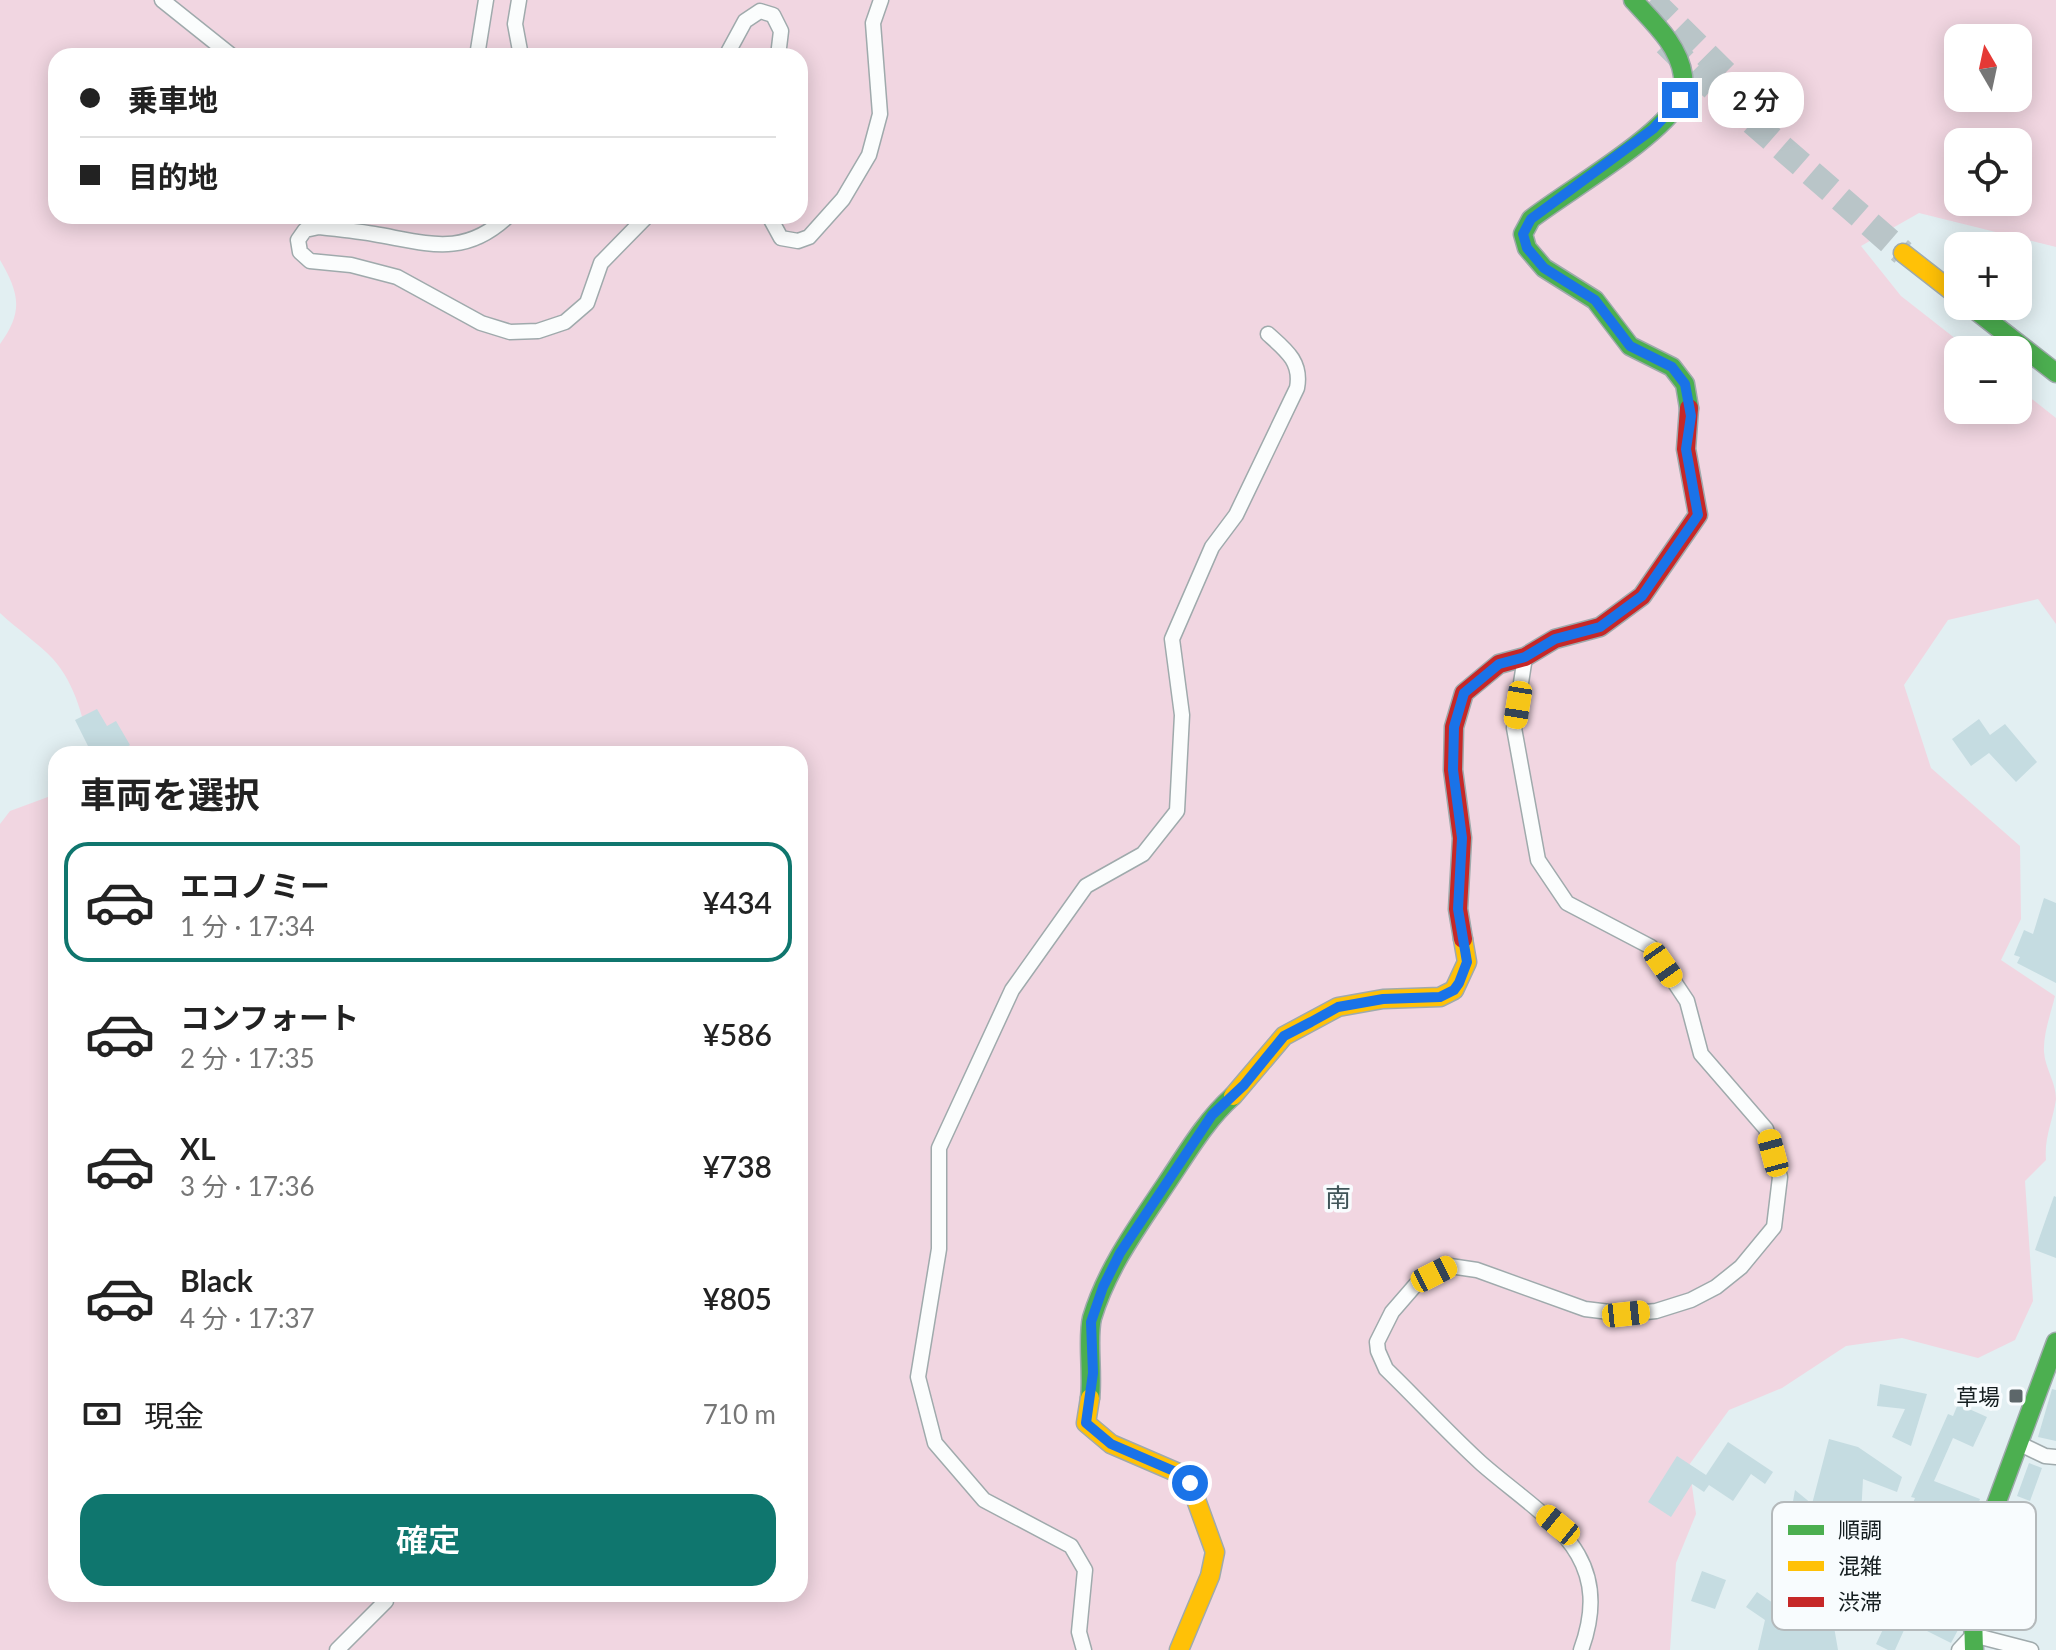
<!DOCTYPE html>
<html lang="ja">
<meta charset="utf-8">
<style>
body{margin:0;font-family:Lato,"Noto Sans JP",sans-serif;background:#f2f2f2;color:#222;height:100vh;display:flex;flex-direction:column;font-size:30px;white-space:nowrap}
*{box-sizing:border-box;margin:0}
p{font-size:26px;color:#767676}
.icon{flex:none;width:44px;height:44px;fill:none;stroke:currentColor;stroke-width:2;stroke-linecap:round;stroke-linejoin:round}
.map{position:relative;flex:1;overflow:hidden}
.sheet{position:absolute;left:48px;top:746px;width:760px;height:856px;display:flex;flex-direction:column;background:#fff;border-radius:24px;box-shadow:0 4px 20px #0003}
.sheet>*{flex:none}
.hud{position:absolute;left:48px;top:48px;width:760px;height:176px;border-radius:24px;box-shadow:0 4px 20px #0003;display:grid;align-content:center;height:176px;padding:0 32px;background:#fff}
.needle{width:52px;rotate:351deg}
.buttons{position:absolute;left:1944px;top:24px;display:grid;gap:16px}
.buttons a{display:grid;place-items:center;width:88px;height:88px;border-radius:16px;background:#fff;box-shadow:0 4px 20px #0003;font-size:40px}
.end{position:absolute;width:36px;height:36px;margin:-18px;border:10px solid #1a73e8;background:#fff;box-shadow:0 0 0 4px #fff}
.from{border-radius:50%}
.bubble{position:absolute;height:56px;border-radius:24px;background:#fff;box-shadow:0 4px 20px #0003;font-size:26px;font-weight:600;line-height:56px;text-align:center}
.car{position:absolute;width:24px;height:48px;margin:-24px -12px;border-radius:10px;box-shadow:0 0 6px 2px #0007;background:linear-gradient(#f5c518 24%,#345 0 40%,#f5c518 0 76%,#345 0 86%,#f5c518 0)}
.hud b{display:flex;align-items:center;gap:28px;height:76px;font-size:30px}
.hud b+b{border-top:2px solid #e0e0e0}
.hud i{width:20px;height:20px;background:#222}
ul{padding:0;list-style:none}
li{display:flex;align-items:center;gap:24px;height:120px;margin:0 16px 12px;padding:0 16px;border:4px solid transparent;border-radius:24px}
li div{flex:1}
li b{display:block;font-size:30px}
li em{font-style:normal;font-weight:600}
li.current{border-color:#0f766e}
li>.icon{width:72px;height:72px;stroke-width:1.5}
h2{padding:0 32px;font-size:36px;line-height:96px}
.pay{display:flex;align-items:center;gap:20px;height:88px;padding:0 32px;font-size:30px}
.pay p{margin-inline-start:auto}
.action{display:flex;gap:16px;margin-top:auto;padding:16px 32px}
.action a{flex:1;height:92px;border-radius:24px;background:#0f766e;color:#fff;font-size:32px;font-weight:600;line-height:92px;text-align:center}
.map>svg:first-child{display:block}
.green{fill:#f1d6e1;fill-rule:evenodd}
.building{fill:#c5dce1}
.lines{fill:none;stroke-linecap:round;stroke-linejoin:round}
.highway-tunnel{stroke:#b9c5c8;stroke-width:26;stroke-dasharray:26 13;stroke-linecap:butt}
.street-casing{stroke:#9faaac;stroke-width:17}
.fast-casing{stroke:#9faaac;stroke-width:21}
.slow-casing{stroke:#9faaac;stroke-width:21}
.jam-casing{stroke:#9faaac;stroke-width:21}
.street{stroke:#fbfdfd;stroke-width:14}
.fast{stroke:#4caf50;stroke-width:18}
.slow{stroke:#ffc107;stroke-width:18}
.jam{stroke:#c62828;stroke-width:18}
.route{stroke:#1a73e8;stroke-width:10}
.poi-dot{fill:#5d676a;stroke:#f8fcfe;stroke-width:3}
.labels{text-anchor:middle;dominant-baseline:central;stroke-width:7;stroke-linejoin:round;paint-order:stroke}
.poi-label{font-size:22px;fill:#151e20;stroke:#f8fcfe;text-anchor:end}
.quarter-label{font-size:26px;fill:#3f5458;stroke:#f8fcfe}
.key{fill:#f8fcfe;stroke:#b4b9bb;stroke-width:2}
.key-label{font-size:22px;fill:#151e20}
</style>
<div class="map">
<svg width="2056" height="1650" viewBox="0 0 2056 1650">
<rect width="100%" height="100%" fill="#e2eff2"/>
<path class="green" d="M0 0H2056V247L1919 213 1861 246 1901 296 1970 350H1958V410H2018V388L2056 418V624L2038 599 1948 620 1904 685 1931 768 2020 846 2021 919 2001 960 2055 996C2051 1013 2043 1034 2044 1052 2045 1068 2056 1082 2056 1099 2053 1121 2044 1137 2046 1160L2025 1181 2033 1301 2015 1340 1978 1358 1902 1338 1846 1346 1782 1388 1729 1410 1689 1465 1696 1514 1676 1563 1670 1650H0V824L10 811 56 794V1594H800V754H89C86 723 75 683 53 659 38 643 17 629 0 613V344C24 311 19 293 0 260ZM1958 38H2018V98H1958ZM56 56H800V216H56ZM1958 142H2018V202H1958Z"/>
<g class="building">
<polygon points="97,709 107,726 116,721 130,745 115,754 92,754 75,720"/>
<polygon points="1979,719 1990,735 2005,724 2037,762 2016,782 1989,753 1971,766 1952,739"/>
<polygon points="2044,898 2056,903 2056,983 2017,963 2020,957 2014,955 2024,930 2033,934"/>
<polygon points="2054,1196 2056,1197 2056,1258 2035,1250"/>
<polygon points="1880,1384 1927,1394 1911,1446 1892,1437 1905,1409 1877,1406"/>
<polygon points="2052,1389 2056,1390 2056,1441 2038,1437"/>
<polygon points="1958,1404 1987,1417 1973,1447 1953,1438 1934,1481 1980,1499 1968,1531 1951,1524 1937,1561 1909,1550 1913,1539 1904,1536 1916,1504 1913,1503 1915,1498 1911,1497 1948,1414 1953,1416"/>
<polygon points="1829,1439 1858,1447 1902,1477 1897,1492 1863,1479 1861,1515 1854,1515 1852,1563 1885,1575 1884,1577 1936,1610 1947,1624 1958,1630 1951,1643 1915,1625 1914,1608 1895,1650 1888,1650 1876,1644 1886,1623 1858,1609 1852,1628 1833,1621 1838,1650 1758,1650 1765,1620 1746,1607 1757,1592 1773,1603 1784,1586 1789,1590 1802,1578 1819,1543 1821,1522 1790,1518 1795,1490 1812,1504"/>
<polygon points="1728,1442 1773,1472 1765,1484 1751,1474 1733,1501 1709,1485 1704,1492 1692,1484 1671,1517 1648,1502 1677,1456 1706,1475"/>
<polygon points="2029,1463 2042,1468 2030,1501 2017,1496"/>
<polygon points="1702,1571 1726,1580 1715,1609 1691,1601"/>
</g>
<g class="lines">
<g class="highway-tunnel">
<polyline points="1651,0 1748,96"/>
<polyline points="1666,43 1695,72 1903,253"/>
</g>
<defs>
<g id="street">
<polyline points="162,0 232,56"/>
<polyline points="519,0 515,24 521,56"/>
<polyline points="477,56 486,0"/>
<polyline points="726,56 745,21 760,11 773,15 781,31 778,56"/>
<path d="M508 216C464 258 427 243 374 234 356 231 338 229 319 227L305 230 298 240 300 252 310 261 351 265 397 277 481 323 510 332 538 331 565 322 587 303 601 263 647 216"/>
<polyline points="769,216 781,238 798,241 809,237 843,199 869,155 880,114 873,23 881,0"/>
<path d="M1525 657 1514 728 1538 860 1567 903 1651 947 1687 1001 1701 1054 1766 1129 1780 1177 1774 1227 1741 1267 1716 1287 1691 1300 1656 1311 1626 1314 1585 1309 1477 1270 1450 1266 1418 1282 1392 1312 1377 1342 1378 1351 1386 1369C1418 1400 1449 1434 1482 1464 1545 1519 1617 1552 1581 1650"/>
<polyline points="2018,1443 2045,1456 2056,1457"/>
<polyline points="337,1650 386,1601"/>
<path d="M1084 1650 1079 1632 1085 1570 1071 1546 984 1500 935 1443 918 1377 939 1249V1148L1012 990 1086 886 1143 854 1177 811 1182 715 1172 639 1212 547 1236 515 1297 388C1302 362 1286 350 1268 334"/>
<polyline points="1959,1650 1973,1635 2031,1650"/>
</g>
<g id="fast">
<path d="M1633 0C1653 22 1679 45 1683 76 1684 84 1684 93 1680 100 1661 137 1567 191 1531 219L1523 234 1527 248 1544 268 1595 300 1630 346 1672 367 1685 384 1689 408"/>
<polyline points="1970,306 2056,373"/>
<path d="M1090 1398C1093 1374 1087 1338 1092 1318 1107 1268 1138 1226 1166 1184 1187 1153 1205 1121 1233 1096"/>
<polyline points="1974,1650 1972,1580 1978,1553 2056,1342"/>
</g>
<g id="slow">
<polyline points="1903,253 1958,296"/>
<polyline points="1233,1096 1284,1036 1338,1007 1383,999 1440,997 1454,990 1467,962 1463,939"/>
<polyline points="1090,1398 1086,1423 1111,1444 1176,1472 1190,1483 1215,1552 1210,1576 1179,1650"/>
</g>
<polyline id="jam" points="1463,939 1458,909 1462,838 1453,770 1454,727 1464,693 1499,664 1525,657 1555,639 1600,627 1642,596 1698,515 1686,449 1689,408"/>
</defs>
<use href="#street" class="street-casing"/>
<use href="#fast" class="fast-casing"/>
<use href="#slow" class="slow-casing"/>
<use href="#jam" class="jam-casing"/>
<use href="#street" class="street"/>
<use href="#fast" class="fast"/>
<use href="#slow" class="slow"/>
<use href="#jam" class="jam"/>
</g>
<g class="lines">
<polyline class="route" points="1190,1483 1176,1472 1111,1444 1086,1423 1093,1373 1091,1322 1103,1287 1120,1253 1212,1115 1244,1085 1284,1036 1311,1022 1338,1007 1383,999 1440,997 1454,990 1459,983 1467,962 1458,909 1462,838 1453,770 1454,727 1464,693 1499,664 1525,657 1555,639 1600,627 1642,596 1698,515 1686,449 1691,416 1685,384 1672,367 1630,346 1595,300 1544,268 1527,248 1523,234 1531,219 1653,129 1680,100"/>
</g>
<rect class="poi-dot" x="2008" y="1388" width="16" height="16" rx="4"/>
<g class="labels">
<g class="poi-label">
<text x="2000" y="1396">草場</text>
</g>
<g class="quarter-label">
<text x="1338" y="1197">南</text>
</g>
</g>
<rect x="1772" y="1502" width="264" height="128" rx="12" class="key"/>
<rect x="1788" y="1525" width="36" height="10" fill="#4caf50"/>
<rect x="1788" y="1561" width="36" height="10" fill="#ffc107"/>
<rect x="1788" y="1597" width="36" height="10" fill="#c62828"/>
<g class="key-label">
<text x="1838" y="1538">順調</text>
<text x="1838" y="1574">混雑</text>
<text x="1838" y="1610">渋滞</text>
</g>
</svg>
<div class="buttons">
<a><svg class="needle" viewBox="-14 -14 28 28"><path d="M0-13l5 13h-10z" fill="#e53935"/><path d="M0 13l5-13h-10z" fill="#767676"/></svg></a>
<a><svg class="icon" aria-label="locate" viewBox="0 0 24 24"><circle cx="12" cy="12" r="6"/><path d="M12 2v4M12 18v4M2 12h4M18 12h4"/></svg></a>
<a>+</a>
<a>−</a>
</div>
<i class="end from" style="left:1190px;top:1483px"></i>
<i class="end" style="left:1680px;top:100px"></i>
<div class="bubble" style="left:1708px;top:72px;width:96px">2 分</div>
<i class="car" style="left:1518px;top:705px;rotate:189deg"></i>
<i class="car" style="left:1663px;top:965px;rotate:145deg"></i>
<i class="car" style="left:1773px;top:1153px;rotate:345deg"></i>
<i class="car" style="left:1434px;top:1274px;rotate:63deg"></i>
<i class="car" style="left:1626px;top:1314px;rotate:84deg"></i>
<i class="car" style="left:1558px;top:1525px;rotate:309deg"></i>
<div class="hud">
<b><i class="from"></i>乗車地</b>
<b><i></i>目的地</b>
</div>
<section class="sheet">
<h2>車両を選択</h2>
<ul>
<li class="current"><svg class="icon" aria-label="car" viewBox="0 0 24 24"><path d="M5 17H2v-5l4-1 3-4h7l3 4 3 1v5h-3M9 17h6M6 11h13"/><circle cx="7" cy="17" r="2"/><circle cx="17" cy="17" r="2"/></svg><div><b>エコノミー</b><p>1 分 · 17:34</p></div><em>¥434</em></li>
<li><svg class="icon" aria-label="car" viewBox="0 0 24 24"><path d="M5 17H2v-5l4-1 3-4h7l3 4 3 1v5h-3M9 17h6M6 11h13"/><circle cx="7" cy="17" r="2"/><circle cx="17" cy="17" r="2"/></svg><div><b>コンフォート</b><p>2 分 · 17:35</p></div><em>¥586</em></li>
<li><svg class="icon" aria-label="car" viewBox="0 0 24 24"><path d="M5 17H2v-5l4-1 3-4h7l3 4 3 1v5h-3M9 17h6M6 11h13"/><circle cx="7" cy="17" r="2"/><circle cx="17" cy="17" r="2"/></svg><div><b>XL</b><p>3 分 · 17:36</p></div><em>¥738</em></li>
<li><svg class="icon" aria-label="car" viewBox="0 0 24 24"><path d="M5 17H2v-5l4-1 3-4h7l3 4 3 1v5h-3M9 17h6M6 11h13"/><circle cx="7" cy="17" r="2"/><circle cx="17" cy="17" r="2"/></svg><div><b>Black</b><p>4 分 · 17:37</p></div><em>¥805</em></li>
</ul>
<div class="pay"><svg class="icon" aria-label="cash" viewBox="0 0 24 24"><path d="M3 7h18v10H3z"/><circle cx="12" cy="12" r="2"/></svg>現金<p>710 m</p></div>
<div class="action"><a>確定</a></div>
</section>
</div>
